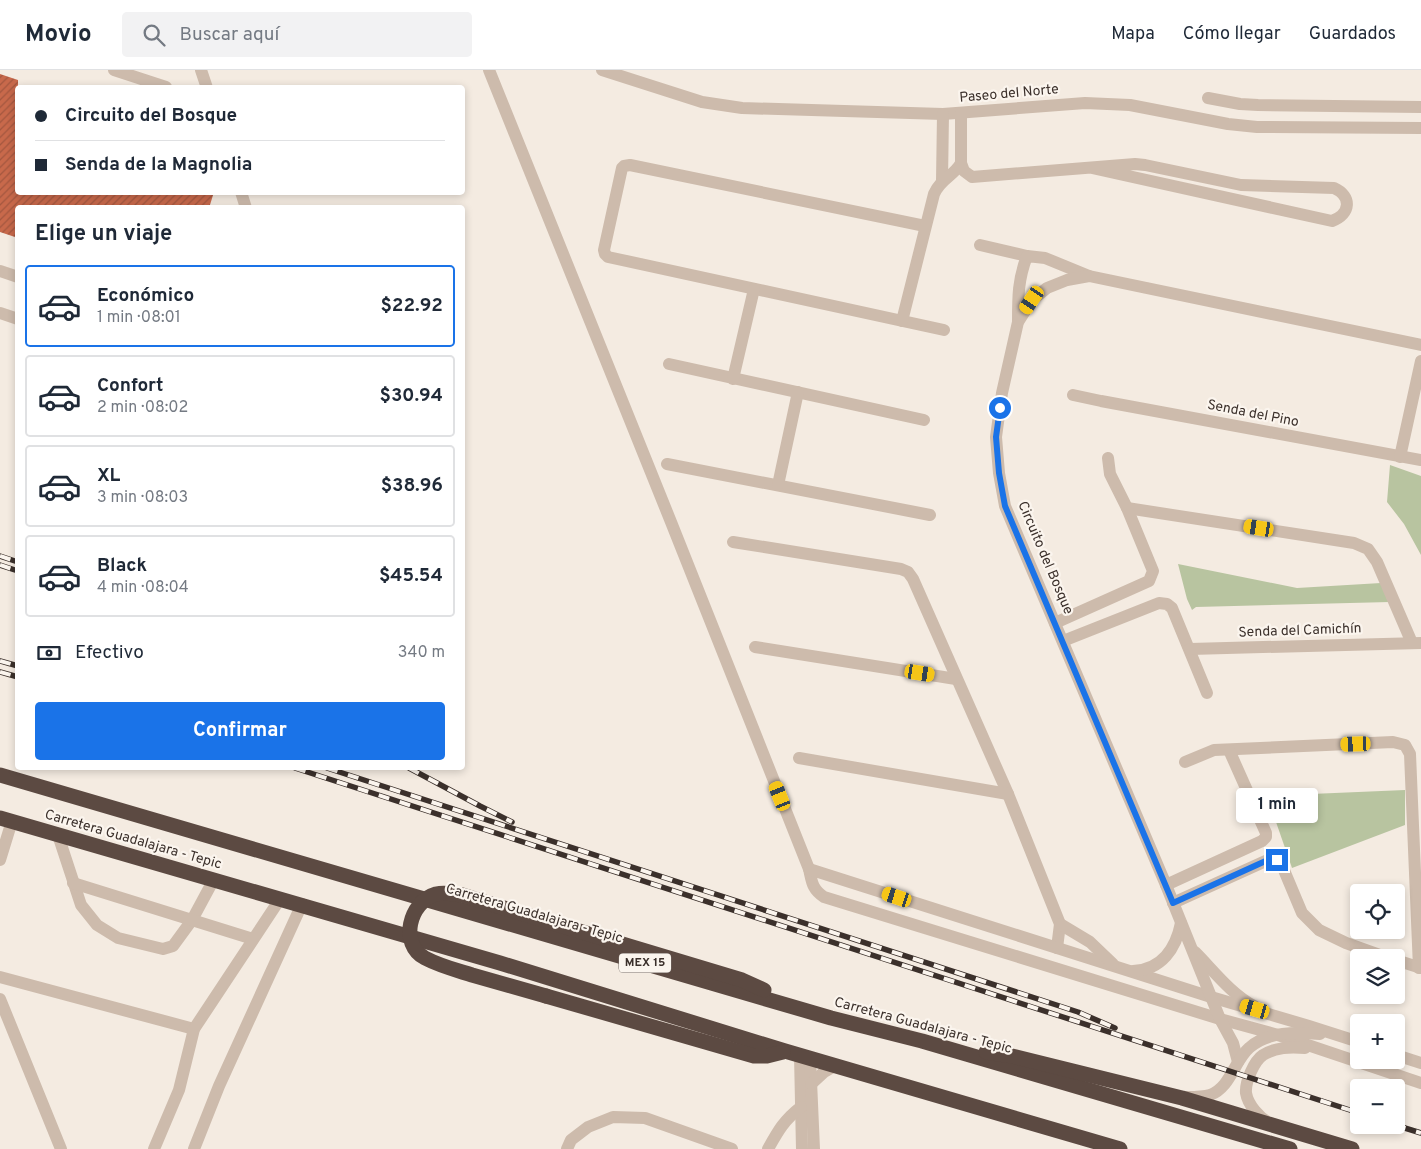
<!DOCTYPE html>
<html lang="es">
<meta charset="utf-8">
<style>
body{margin:0;font-family:Overpass,sans-serif;background:#f2f2f3;color:#1f2937;height:100vh;display:flex;flex-direction:column;font-size:19px;white-space:nowrap}
*{box-sizing:border-box;margin:0}
p{font-size:16px;color:#747a83}
.icon{flex:none;width:28px;height:28px;fill:none;stroke:currentColor;stroke-width:2;stroke-linecap:round;stroke-linejoin:round}
.map{position:relative;flex:1;overflow:hidden}
.side{position:absolute;left:15px;top:135px;width:450px;height:565px;display:flex;flex-direction:column;background:#fff;border-radius:5px;box-shadow:0 2px 8px #0003}
.side>*{flex:none}
.banner{position:absolute;left:15px;top:15px;width:450px;height:110px;border-radius:5px;box-shadow:0 2px 8px #0003;display:grid;align-content:center;height:110px;padding:0 20px;background:#fff}
.controls{position:absolute;left:1350px;top:814px;display:grid;gap:10px}
.controls a{display:grid;place-items:center;width:55px;height:55px;border-radius:5px;background:#fff;box-shadow:0 2px 8px #0003;font-size:25px}
.end{position:absolute;width:22px;height:22px;margin:-11px;border:6px solid #1a73e8;background:#fff;box-shadow:0 0 0 2px #fff}
.from{border-radius:50%}
.bubble{position:absolute;height:35px;border-radius:5px;background:#fff;box-shadow:0 2px 8px #0003;font-size:16px;font-weight:700;line-height:35px;text-align:center}
.car{position:absolute;width:15px;height:30px;margin:-15px -8px;border-radius:6px;box-shadow:0 0 4px 1px #0007;background:linear-gradient(#f5c518 24%,#345 0 40%,#f5c518 0 76%,#345 0 86%,#f5c518 0)}
.banner b{display:flex;align-items:center;gap:18px;height:48px;font-size:19px}
.banner b+b{border-top:1px solid #e0e1e3}
.banner i{width:12px;height:12px;background:#1f2937}
ul{padding:0;list-style:none}
li{display:flex;align-items:center;gap:15px;height:82px;margin:0 10px 8px;padding:0 10px;border:2px solid #e0e1e3;border-radius:5px}
li div{flex:1}
li b{display:block;font-size:19px}
li em{font-style:normal;font-weight:700}
li.on{border-color:#1a73e8}
li>.icon{width:45px;height:45px;stroke-width:1.5}
h2{padding:0 20px;font-size:22px;line-height:60px}
.pay{display:flex;align-items:center;gap:12px;height:55px;padding:0 20px;font-size:19px}
.pay p{margin-inline-start:auto}
.button{display:flex;gap:10px;margin-top:auto;padding:10px 20px}
.button a{flex:1;height:58px;border-radius:5px;background:#1a73e8;color:#fff;font-size:20px;font-weight:700;line-height:58px;text-align:center}
header{display:flex;align-items:center;gap:30px;box-sizing:border-box;height:70px;padding:0 25px;background:#fff;border-bottom:1px solid #e0e1e3}
header strong{font-size:24px}
nav{display:flex;gap:28px;margin-inline-start:auto;font-size:18px}
.search{width:350px;height:45px;background:#f2f2f3;display:flex;align-items:center;gap:12px;box-sizing:border-box;padding:0 18px;border-radius:5px;color:#747a83;font-size:19px}
.map>svg:first-child{display:block}
.green{fill:#b8c4a0}
.building{fill:url(#building-hatch)}
.lines{fill:none;stroke-linecap:round;stroke-linejoin:round}
.minor{stroke:#cdbbac;stroke-width:12}
.highway{stroke:#5c4a42;stroke-width:15}
.rail-casing{stroke:#3b302b;stroke-width:5.5}
.rail{stroke:#fbf5ee;stroke-width:4;stroke-dasharray:11;stroke-linecap:butt}
.highway-bridge{stroke:#5c4a42;stroke-width:15}
.route{stroke:#1a73e8;stroke-width:6}
.labels{text-anchor:middle;dominant-baseline:central;stroke-width:4.5;stroke-linejoin:round;paint-order:stroke}
.shield{fill:#fbf5ee;stroke:#756b66;stroke-width:1}
.shield-label{font-size:12px;font-weight:bold;fill:#3b302b}
.street-label{font-size:14px;fill:#3b302b;stroke:#fbf5ee}
</style>
<header>
<strong>Movio</strong>
<div class="search"><svg class="icon" aria-label="search" viewBox="0 0 24 24"><circle cx="10" cy="10" r="6"/><path d="M15 15l6 6"/></svg>Buscar aquí</div>
<nav><a>Mapa</a><a>Cómo llegar</a><a>Guardados</a></nav>
</header>
<div class="map">
<svg width="1421" height="1079" viewBox="0 0 1421 1079">
<defs>
<pattern id="building-hatch" width="6" height="6" patternUnits="userSpaceOnUse" patternTransform="scale(1.25)"><rect width="6" height="6" fill="#c8694b"/><path d="M-1 1l2-2M0 6l6-6M5 7l2-2" fill="none" stroke="#a4573f"/></pattern>
</defs>
<rect width="100%" height="100%" fill="#f4ebe1"/>
<g class="green">
<polygon points="1390,395 1421,406 1421,485 1404,454 1387,432"/>
<polygon points="1178,494 1297,518 1381,513 1390,532 1196,537 1192,540 1187,529"/>
<polygon points="1405,720 1405,755 1292,798 1267,726"/>
</g>
<polygon class="building" points="0,4 18,10 18,122 214,122 209,138 18,138 18,168 0,162"/>
<g class="lines">
<g class="minor">
<polyline points="114,0 166,17"/>
<polyline points="201,0 207,18"/>
<path d="M489 0 671 452 809 799C812 812 812 819 824 827L1220 949 1278 965 1421 1013"/>
<polyline points="602,0 702,32 742,38 943,44 1085,33 1130,35 1228,54 1257,57 1421,58"/>
<polyline points="1208,28 1240,34 1258,35 1421,37"/>
<path d="M961 93 964 101 972 107 1135 94 1145 95 1241 115 1334 118C1352 126 1351 144 1332 151L1092 98"/>
<polyline points="942,111 943,44"/>
<polyline points="241,122 246,138"/>
<polyline points="925,156 630,95 624,96 622,98 604,180 605,184 608,187 944,260"/>
<polyline points="980,175 1027,186"/>
<polyline points="0,201 18,207"/>
<polyline points="0,243 18,249"/>
<path d="M902 251 934 124C941 108 954 106 961 93V44"/>
<path d="M1018 252C1018 226 1018 210 1027 186L1045 188 1089 206"/>
<polyline points="669,294 924,350"/>
<polyline points="733,309 754,219"/>
<polyline points="1073,325 1101,331 1421,390"/>
<polyline points="1400,387 1421,291"/>
<polyline points="667,394 930,445"/>
<polyline points="778,415 798,322"/>
<polyline points="1127,438 1354,473 1368,479 1377,492 1412,573"/>
<polyline points="733,472 901,499 908,502 913,509 1008,724 1060,854 1057,878"/>
<polyline points="1055,553 1149,511 1153,501 1127,438 1110,404 1108,388"/>
<polyline points="1063,571 1159,533 1167,534 1172,538 1207,623"/>
<polyline points="755,577 956,609"/>
<polyline points="1190,579 1421,573"/>
<polyline points="799,688 1008,724"/>
<polyline points="1185,692 1214,680 1393,672 1405,675 1410,684 1419,898"/>
<polyline points="58,765 81,835 97,855 118,868 163,879 173,876 192,850 213,811"/>
<polyline points="0,790 12,751"/>
<polyline points="809,799 1211,927 1309,956 1359,972"/>
<polyline points="73,813 253,869"/>
<polyline points="1166,815 1262,771 1266,767 1266,763 1229,680"/>
<polyline points="1173,833 1270,789 1277,790 1281,793 1302,843 1319,860 1346,873 1388,888"/>
<polyline points="1060,854 1090,872 1113,894"/>
<path d="M1195 882C1213 900 1231 924 1254 936"/>
<polyline points="1396,890 1421,898"/>
<path d="M1133 901C1162 900 1176 878 1181 853"/>
<polyline points="0,907 194,959"/>
<polyline points="0,929 61,1079"/>
<polyline points="800,985 802,1079"/>
<polyline points="1396,985 1421,993"/>
<polyline points="810,988 814,1079"/>
<polyline points="1238,992 1233,973 1220,949 1166,815 1005,436 999,403 996,367 1002,323 1018,252 1032,230 1047,218 1067,210 1089,206 1421,275"/>
<polyline points="811,1014 824,1002 836,995"/>
<path d="M1187 1027C1195 1027 1203 1027 1210 1025 1231 1017 1234 991 1249 978 1267 961 1297 962 1320 964"/>
<path d="M1269 1053C1259 1047 1248 1035 1246 1023 1245 1012 1254 991 1263 985 1276 977 1290 977 1305 978"/>
<polyline points="154,1079 179,1020 194,959 280,829"/>
<polyline points="194,1079 219,1016 302,834"/>
<polyline points="567,1079 571,1070 588,1057 613,1047 645,1048 732,1079"/>
<path d="M768 1079C778 1061 784 1050 801 1037"/>
</g>
<g class="highway">
<polyline points="0,705 831,948 922,971 1290,1079"/>
<polyline points="0,748 500,893 785,981 1120,1079"/>
<polyline points="569,858 742,910 764,920"/>
<polyline points="546,926 754,986 767,986 783,982"/>
<polyline points="986,982 1012,986 1182,1028 1352,1079"/>
</g>
<defs>
<g id="rail">
<polyline points="0,486 18,492"/>
<polyline points="0,495 18,501"/>
<polyline points="0,591 18,596"/>
<polyline points="0,602 18,607"/>
<polyline points="295,698 1359,1043"/>
<polyline points="327,698 1078,942 1115,958"/>
<polyline points="409,698 480,736 512,752"/>
<polyline points="1395,1055 1421,1063"/>
</g>
</defs>
<use href="#rail" class="rail-casing"/>
<use href="#rail" class="rail"/>
<path class="highway-bridge" d="M546 926C521 919 497 912 472 905 456 900 440 896 425 888 399 874 409 832 436 824 445 822 453 824 462 825L569 858"/>
</g>
<g class="lines">
<polyline class="route" points="1000,338 996,367 999,403 1005,436 1173,833 1270,789 1277,790"/>
</g>
<g class="labels">
<rect class="shield" x="619" y="883.5" width="52" height="19" rx="4"/>
<g class="shield-label">
<text x="645" y="893">MEX 15</text>
</g>
<g class="street-label">
<text transform="translate(1009 24) rotate(-5)">Paseo del Norte</text>
<text transform="translate(1253 344) rotate(11)">Senda del Pino</text>
<text transform="translate(1045 488) rotate(67)">Circuito del Bosque</text>
<text transform="translate(1300 561) rotate(-2)">Senda del Camichín</text>
<text transform="translate(133 770) rotate(16)">Carretera Guadalajara - Tepic</text>
<text transform="translate(534 844) rotate(16)">Carretera Guadalajara - Tepic</text>
<text transform="translate(923 956) rotate(15)">Carretera Guadalajara - Tepic</text>
</g>
</g>
</svg>
<div class="controls">
<a><svg class="icon" aria-label="locate" viewBox="0 0 24 24"><circle cx="12" cy="12" r="6"/><path d="M12 2v4M12 18v4M2 12h4M18 12h4"/></svg></a>
<a><svg class="icon" aria-label="layers" viewBox="0 0 24 24"><path d="M12 4l9 5-9 5-9-5zM3 14l9 5 9-5"/></svg></a>
<a>+</a>
<a>−</a>
</div>
<i class="end from" style="left:1000px;top:338px"></i>
<i class="end" style="left:1277px;top:790px"></i>
<div class="bubble" style="left:1236px;top:718px;width:82px">1 min</div>
<i class="car" style="left:1032px;top:230px;rotate:214deg"></i>
<i class="car" style="left:1259px;top:458px;rotate:279deg"></i>
<i class="car" style="left:920px;top:603px;rotate:99deg"></i>
<i class="car" style="left:1356px;top:674px;rotate:268deg"></i>
<i class="car" style="left:780px;top:726px;rotate:338deg"></i>
<i class="car" style="left:897px;top:827px;rotate:288deg"></i>
<i class="car" style="left:1255px;top:939px;rotate:286deg"></i>
<div class="banner">
<b><i class="from"></i>Circuito del Bosque</b>
<b><i></i>Senda de la Magnolia</b>
</div>
<section class="side">
<h2>Elige un viaje</h2>
<ul>
<li class="on"><svg class="icon" aria-label="car" viewBox="0 0 24 24"><path d="M5 17H2v-5l4-1 3-4h7l3 4 3 1v5h-3M9 17h6M6 11h13"/><circle cx="7" cy="17" r="2"/><circle cx="17" cy="17" r="2"/></svg><div><b>Económico</b><p>1 min · 08:01</p></div><em>$22.92</em></li>
<li><svg class="icon" aria-label="car" viewBox="0 0 24 24"><path d="M5 17H2v-5l4-1 3-4h7l3 4 3 1v5h-3M9 17h6M6 11h13"/><circle cx="7" cy="17" r="2"/><circle cx="17" cy="17" r="2"/></svg><div><b>Confort</b><p>2 min · 08:02</p></div><em>$30.94</em></li>
<li><svg class="icon" aria-label="car" viewBox="0 0 24 24"><path d="M5 17H2v-5l4-1 3-4h7l3 4 3 1v5h-3M9 17h6M6 11h13"/><circle cx="7" cy="17" r="2"/><circle cx="17" cy="17" r="2"/></svg><div><b>XL</b><p>3 min · 08:03</p></div><em>$38.96</em></li>
<li><svg class="icon" aria-label="car" viewBox="0 0 24 24"><path d="M5 17H2v-5l4-1 3-4h7l3 4 3 1v5h-3M9 17h6M6 11h13"/><circle cx="7" cy="17" r="2"/><circle cx="17" cy="17" r="2"/></svg><div><b>Black</b><p>4 min · 08:04</p></div><em>$45.54</em></li>
</ul>
<div class="pay"><svg class="icon" aria-label="cash" viewBox="0 0 24 24"><path d="M3 7h18v10H3z"/><circle cx="12" cy="12" r="2"/></svg>Efectivo<p>340 m</p></div>
<div class="button"><a>Confirmar</a></div>
</section>
</div>
